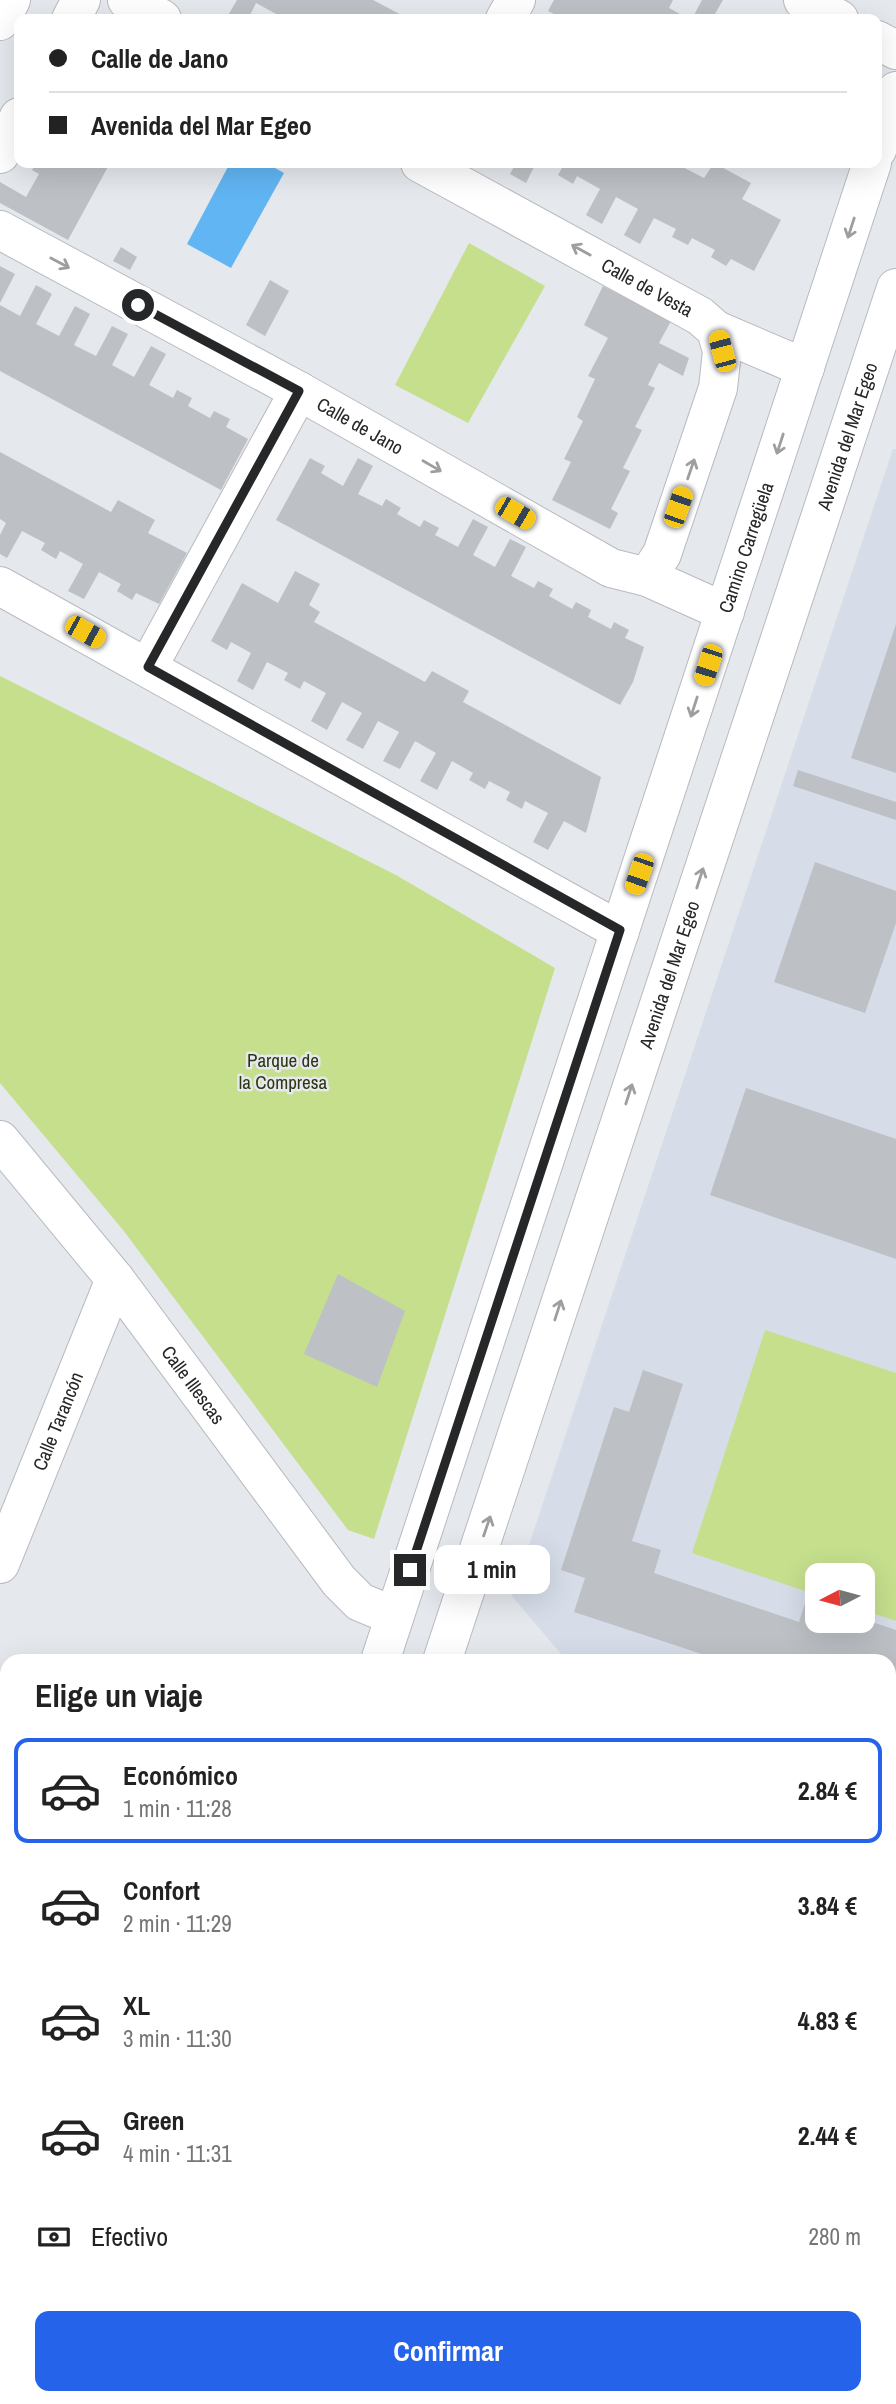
<!DOCTYPE html>
<html lang="es">
<meta charset="utf-8">
<style>
body{margin:0;font-family:"Archivo Narrow",sans-serif;background:#f6f6f6;color:#222;height:100vh;display:flex;flex-direction:column;font-size:26px;white-space:nowrap}
*{box-sizing:border-box;margin:0}
p{font-size:23px;color:#767676}
.icon{flex:none;width:38px;height:38px;fill:none;stroke:currentColor;stroke-width:2;stroke-linecap:round;stroke-linejoin:round}
.map{position:relative;flex:1;overflow:hidden}
.details{position:absolute;left:0px;top:1654px;width:896px;height:751px;display:flex;flex-direction:column;background:#fff;border-radius:21px 21px 0 0;box-shadow:0 7px 28px #0002}
.details>*{flex:none}
.banner{position:absolute;left:14px;top:14px;width:868px;height:154px;border-radius:14px;box-shadow:0 7px 28px #0002;display:grid;align-content:center;height:154px;padding:0 35px;background:#fff}
.needle{width:46px;rotate:264deg}
.tools{position:absolute;left:805px;top:1563px;display:grid;gap:14px}
.tools a{display:grid;place-items:center;width:70px;height:70px;border-radius:14px;background:#fff;box-shadow:0 7px 28px #0002;font-size:35px}
.end{position:absolute;width:32px;height:32px;margin:-16px;border:9px solid #262729;background:#fff;box-shadow:0 0 0 4px #fff}
.from{border-radius:50%}
.bubble{position:absolute;height:49px;border-radius:14px;background:#fff;box-shadow:0 7px 28px #0002;font-size:23px;font-weight:700;line-height:49px;text-align:center}
.car{position:absolute;width:21px;height:42px;margin:-21px -10px;border-radius:9px;box-shadow:0 0 5px 2px #0007;background:linear-gradient(#f5c518 24%,#345 0 40%,#f5c518 0 76%,#345 0 86%,#f5c518 0)}
.banner b{display:flex;align-items:center;gap:24px;height:66px;font-size:26px}
.banner b+b{border-top:2px solid #e0e0e0}
.banner i{width:18px;height:18px;background:#222}
ul{padding:0;list-style:none}
li{display:flex;align-items:center;gap:21px;height:105px;margin:0 14px 10px;padding:0 21px;border:4px solid transparent;border-radius:14px}
li div{flex:1}
li b{display:block;font-size:26px}
li em{font-style:normal;font-weight:700}
li.current{border-color:#2563eb}
li>.icon{width:63px;height:63px;stroke-width:1.5}
h2{padding:0 35px;font-size:32px;line-height:84px}
.pay{display:flex;align-items:center;gap:18px;height:77px;padding:0 35px;font-size:26px}
.pay p{margin-inline-start:auto}
.action{display:flex;gap:14px;margin-top:auto;padding:14px 35px}
.action a{flex:1;height:80px;border-radius:14px;background:#2563eb;color:#fff;font-size:28px;font-weight:700;line-height:80px;text-align:center}
.map>svg:first-child{display:block}
.built{fill:#d6dde8;fill-rule:evenodd}
.green{fill:#c5df8d}
.water{fill:#61b5f3}
.building{fill:#bdc0c5}
.lines{fill:none;stroke-linecap:round;stroke-linejoin:round}
.minor-casing{stroke:#b8babf;stroke-width:40}
.minor{stroke:#fff;stroke-width:38}
.oneway{stroke:#9d9e9f}
.route{stroke:#262729;stroke-width:9}
.labels{text-anchor:middle;dominant-baseline:central;stroke-width:5;stroke-linejoin:round;paint-order:stroke}
.street-label{font-size:19px;fill:#262729;stroke:#e5e8ed}
.park-label{font-size:19px;fill:#2c3711;stroke:#e5e8ed}
</style>
<div class="map">
<svg width="896" height="2404" viewBox="0 0 896 2404">
<rect width="100%" height="100%" fill="#e5e8ed"/>
<path class="built" d="M893 449H896V2298L889 2284V1661H567L512 1596ZM817 1575H863V1620H817Z"/>
<g class="green">
<polygon points="469,243 545,286 468,423 395,385"/>
<polygon points="0,676 396,875 555,968 374,1539 348,1530 123,1230 0,1083"/>
<polygon points="765,1330 896,1373 896,1621 863,1610 863,1575 817,1575 817,1595 692,1553"/>
</g>
<polygon class="water" points="230,163 266,163 284,173 231,268 187,244"/>
<g class="building">
<polygon points="237,0 373,0 409,19 275,19 278,15 256,3 248,19 226,19"/>
<polygon points="554,0 673,0 669,8 689,19 564,19 548,11"/>
<polygon points="702,0 723,0 712,19 692,19"/>
<polygon points="36,163 110,163 68,240 0,203 0,182 26,197 39,174 32,170"/>
<polygon points="516,163 536,163 526,183 510,174"/>
<polygon points="552,163 675,163 704,178 714,163 751,183 742,199 781,220 754,271 731,259 726,266 711,257 715,250 692,238 688,245 672,237 676,229 654,218 640,244 624,235 638,209 616,197 602,224 586,215 600,189 577,176 573,184 558,175 562,168"/>
<polygon points="121,247 137,257 130,270 113,261"/>
<polygon points="0,266 15,274 0,303"/>
<polygon points="270,280 289,291 265,336 246,325"/>
<polygon points="36,285 52,294 36,324 59,336 75,306 90,314 74,345 96,356 112,326 128,334 112,365 134,377 151,346 166,354 149,385 173,398 177,390 192,398 188,406 210,418 214,411 230,419 226,427 248,439 221,490 0,371 0,305 20,316"/>
<polygon points="603,286 671,321 659,343 689,358 683,376 659,363 648,385 655,388 635,427 642,430 623,468 630,471 611,509 618,513 610,529 552,500 571,462 564,459 583,421 577,417 595,379 588,376 608,338 584,325"/>
<polygon points="0,452 111,512 118,500 155,520 148,533 187,553 159,604 136,593 132,600 117,591 121,584 99,572 84,599 68,591 83,564 60,551 56,559 41,550 45,543 22,531 7,558 0,554 0,535 6,523 0,519"/>
<polygon points="310,458 325,466 321,473 343,486 358,458 373,466 358,494 382,506 386,499 401,508 397,514 420,527 424,520 439,528 435,535 458,547 473,519 488,527 473,555 495,567 510,539 526,547 511,576 534,588 538,581 553,589 549,596 572,609 576,602 591,610 588,617 611,629 614,622 629,630 625,638 644,647 633,682 620,705 276,520"/>
<polygon points="295,571 320,584 309,605 320,612 314,622 425,682 432,671 469,691 463,702 601,777 586,833 564,821 548,850 533,842 548,813 525,801 522,809 506,800 510,792 489,781 485,789 469,780 473,773 452,761 437,790 420,781 436,753 415,741 400,769 383,761 399,732 378,721 363,749 346,740 362,713 342,702 327,730 311,721 326,693 304,681 300,689 284,680 288,673 267,662 253,690 237,681 251,653 231,642 227,650 211,641 225,615 242,583 278,603"/>
<polygon points="896,624 896,773 851,758"/>
<polygon points="798,770 896,802 896,820 793,786"/>
<polygon points="815,862 896,891 896,923 865,1013 774,982"/>
<polygon points="746,1088 896,1139 896,1259 710,1195"/>
<polygon points="338,1274 405,1311 377,1387 304,1354"/>
<polygon points="643,1370 683,1384 632,1541 661,1550 654,1573 799,1622 806,1600 817,1604 817,1620 863,1619 896,1630 896,1714 889,1712 889,1661 723,1661 574,1612 585,1578 561,1570 614,1407 629,1412"/>
<polygon points="889,1730 896,1732 896,1759 889,1757"/>
<polygon points="895,1843 896,1926 890,1946 889,1863"/>
<polygon points="896,2054 896,2103 889,2101 889,2073"/>
</g>
<g class="lines">
<defs>
<g id="minor">
<polyline points="127,0 162,19"/>
<polyline points="803,0 839,19"/>
<polyline points="71,19 81,0"/>
<polyline points="505,19 516,0"/>
<polyline points="0,21 11,0"/>
<polyline points="877,40 896,50"/>
<polyline points="877,150 896,91"/>
<polyline points="0,154 19,117"/>
<path id="s1" d="M420 163 700 316 716 330 722 351 718 388 662 554 647 577"/>
<path id="s2" d="M0 230 299 391 611 568 647 577 725 612"/>
<polyline points="716,330 805,368"/>
<polyline points="0,586 620,931"/>
<polyline points="148,667 299,391"/>
<path id="s3" d="M0 1140 115 1279 339 1581 360 1602 394 1616"/>
<path id="s4" d="M0 1564 115 1279"/>
<path id="s5" d="M380 1661 872 163"/>
<path id="s6" d="M442 1661 896 288"/>
<polyline points="136,2404 138,2398"/>
<polyline points="197,2404 199,2398"/>
</g>
</defs>
<use href="#minor" class="minor-casing"/>
<use href="#minor" class="minor"/>
</g>
<defs><path id="oneway-shaft" d="M-6 0H5M1.5-3L5.5 0L1.5 3" fill="none" stroke-width="1.6" stroke-linecap="round" stroke-linejoin="round" transform="scale(1.75)"/></defs>
<g class="oneway">
<use href="#oneway-shaft" transform="translate(851 228) rotate(108)"/>
<use href="#oneway-shaft" transform="translate(581 250) rotate(-151)"/>
<use href="#oneway-shaft" transform="translate(60 263) rotate(28)"/>
<use href="#oneway-shaft" transform="translate(780 444) rotate(108)"/>
<use href="#oneway-shaft" transform="translate(432 466) rotate(30)"/>
<use href="#oneway-shaft" transform="translate(691 469) rotate(-71)"/>
<use href="#oneway-shaft" transform="translate(694 707) rotate(108)"/>
<use href="#oneway-shaft" transform="translate(700 878) rotate(-72)"/>
<use href="#oneway-shaft" transform="translate(629 1094) rotate(-72)"/>
<use href="#oneway-shaft" transform="translate(558 1310) rotate(-72)"/>
<use href="#oneway-shaft" transform="translate(487 1526) rotate(-71)"/>
</g>
<g class="lines">
<polyline class="route" points="138,305 299,391 148,667 620,930 410,1570"/>
</g>
<g class="labels">
<g class="street-label">
<text stroke="none"><textPath href="#s1" startOffset="259">Calle de Vesta</textPath></text>
<text stroke="none"><textPath href="#s2" startOffset="410">Calle de Jano</textPath></text>
<text stroke="none"><textPath href="#s6" startOffset="1290">Avenida del Mar Egeo</textPath></text>
<text stroke="none"><textPath href="#s5" startOffset="1172">Camino Carregüela</textPath></text>
<text stroke="none"><textPath href="#s6" startOffset="723">Avenida del Mar Egeo</textPath></text>
<text stroke="none"><textPath href="#s3" startOffset="312">Calle Illescas</textPath></text>
<text stroke="none"><textPath href="#s4" startOffset="154">Calle Tarancón</textPath></text>
</g>
<g class="park-label">
<text x="283" y="1060">Parque de<tspan x="283" dy="22">la Compresa</tspan></text>
</g>
</g>
</svg>
<div class="tools">
<a><svg class="needle" viewBox="-14 -14 28 28"><path d="M0-13l5 13h-10z" fill="#e53935"/><path d="M0 13l5-13h-10z" fill="#767676"/></svg></a>
</div>
<i class="end from" style="left:138px;top:305px"></i>
<i class="end" style="left:410px;top:1570px"></i>
<div class="bubble" style="left:434px;top:1545px;width:116px">1 min</div>
<i class="car" style="left:722px;top:351px;rotate:345deg"></i>
<i class="car" style="left:678px;top:507px;rotate:19deg"></i>
<i class="car" style="left:515px;top:513px;rotate:120deg"></i>
<i class="car" style="left:85px;top:632px;rotate:119deg"></i>
<i class="car" style="left:708px;top:665px;rotate:198deg"></i>
<i class="car" style="left:639px;top:874px;rotate:199deg"></i>
<div class="banner">
<b><i class="from"></i>Calle de Jano</b>
<b><i></i>Avenida del Mar Egeo</b>
</div>
<section class="details">
<h2>Elige un viaje</h2>
<ul>
<li class="current"><svg class="icon" aria-label="car" viewBox="0 0 24 24"><path d="M5 17H2v-5l4-1 3-4h7l3 4 3 1v5h-3M9 17h6M6 11h13"/><circle cx="7" cy="17" r="2"/><circle cx="17" cy="17" r="2"/></svg><div><b>Económico</b><p>1 min · 11:28</p></div><em>2.84 €</em></li>
<li><svg class="icon" aria-label="car" viewBox="0 0 24 24"><path d="M5 17H2v-5l4-1 3-4h7l3 4 3 1v5h-3M9 17h6M6 11h13"/><circle cx="7" cy="17" r="2"/><circle cx="17" cy="17" r="2"/></svg><div><b>Confort</b><p>2 min · 11:29</p></div><em>3.84 €</em></li>
<li><svg class="icon" aria-label="car" viewBox="0 0 24 24"><path d="M5 17H2v-5l4-1 3-4h7l3 4 3 1v5h-3M9 17h6M6 11h13"/><circle cx="7" cy="17" r="2"/><circle cx="17" cy="17" r="2"/></svg><div><b>XL</b><p>3 min · 11:30</p></div><em>4.83 €</em></li>
<li><svg class="icon" aria-label="car" viewBox="0 0 24 24"><path d="M5 17H2v-5l4-1 3-4h7l3 4 3 1v5h-3M9 17h6M6 11h13"/><circle cx="7" cy="17" r="2"/><circle cx="17" cy="17" r="2"/></svg><div><b>Green</b><p>4 min · 11:31</p></div><em>2.44 €</em></li>
</ul>
<div class="pay"><svg class="icon" aria-label="cash" viewBox="0 0 24 24"><path d="M3 7h18v10H3z"/><circle cx="12" cy="12" r="2"/></svg>Efectivo<p>280 m</p></div>
<div class="action"><a>Confirmar</a></div>
</section>
</div>
